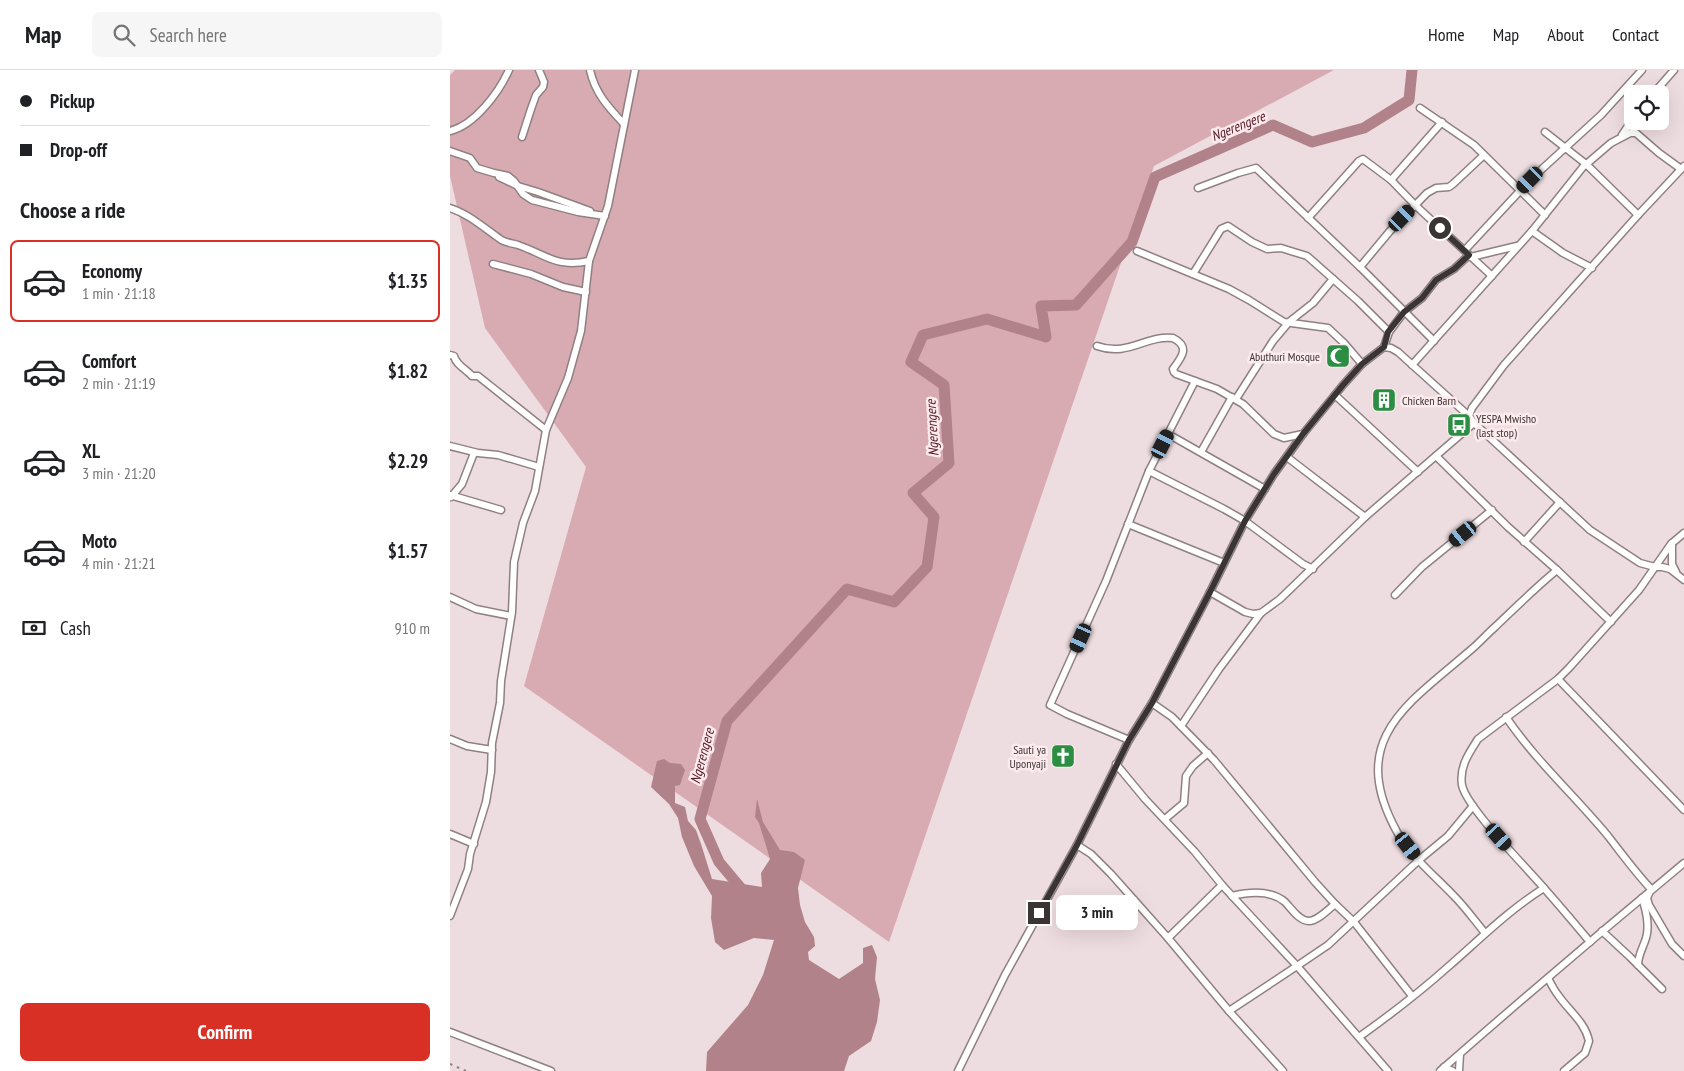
<!DOCTYPE html>
<meta charset="utf-8">
<style>
body{margin:0;font-family:"PT Sans Narrow",sans-serif;background:#f6f6f6;color:#202124;height:100vh;display:flex;flex-direction:column;font-size:19px;white-space:nowrap}
*{box-sizing:border-box;margin:0}
p{font-size:16px;color:#757577}
.icon{flex:none;width:28px;height:28px;fill:none;stroke:currentColor;stroke-width:2;stroke-linecap:round;stroke-linejoin:round}
.map{position:relative;flex:1;overflow:hidden}
.details{display:flex;flex-direction:column;background:#fff;width:450px}
.details>*{flex:none}
.top-card{display:grid;align-content:center;height:110px;padding:0 20px;background:#fff}
.controls{position:absolute;left:1174px;top:15px;display:grid;gap:10px}
.controls a{display:grid;place-items:center;width:45px;height:45px;border-radius:8px;background:#fff;box-shadow:0 5px 20px #0002;font-size:25px}
.end{position:absolute;width:22px;height:22px;margin:-11px;border:6px solid #3a3435;background:#fff;box-shadow:0 0 0 2px #fff}
.from{border-radius:50%}
.bubble{position:absolute;height:35px;border-radius:8px;background:#fff;box-shadow:0 5px 20px #0002;font-size:16px;font-weight:700;line-height:35px;text-align:center}
.car{position:absolute;width:15px;height:30px;margin:-15px -8px;border-radius:6px;box-shadow:0 0 4px 1px #0007;background:linear-gradient(#222 24%,#8ab4d8 0 40%,#222 0 76%,#8ab4d8 0 86%,#222 0)}
.top-card b{display:flex;align-items:center;gap:18px;height:48px;font-size:19px}
.top-card b+b{border-top:1px solid #e0e0e0}
.top-card i{width:12px;height:12px;background:#202124}
ul{padding:0;list-style:none}
li{display:flex;align-items:center;gap:15px;height:82px;margin:0 10px 8px;padding:0 10px;border:2px solid transparent;border-radius:8px}
li div{flex:1}
li b{display:block;font-size:19px}
li em{font-style:normal;font-weight:700}
li.current{border-color:#d93025}
li>.icon{width:45px;height:45px;stroke-width:1.5}
h2{padding:0 20px;font-size:22px;line-height:60px}
.pay{display:flex;align-items:center;gap:12px;height:55px;padding:0 20px;font-size:19px}
.pay p{margin-inline-start:auto}
.cta{display:flex;gap:10px;margin-top:auto;padding:10px 20px}
.cta a{flex:1;height:58px;border-radius:8px;background:#d93025;color:#fff;font-size:20px;font-weight:700;line-height:58px;text-align:center}
header{display:flex;align-items:center;gap:30px;box-sizing:border-box;height:70px;padding:0 25px;background:#fff;border-bottom:1px solid #e0e0e0}
header strong{font-size:24px}
nav{display:flex;gap:28px;margin-inline-start:auto;font-size:18px}
.search{width:350px;height:45px;background:#f6f6f6;display:flex;align-items:center;gap:12px;box-sizing:border-box;padding:0 18px;border-radius:8px;color:#757577;font-size:19px}
main{display:flex;flex:1;min-height:0}
.map>svg:first-child{display:block}
.green{fill:#d8abb2}
.water{fill:#b1828a}
.lines{fill:none;stroke-linecap:round;stroke-linejoin:round}
.river{stroke:#b1828a;stroke-width:11}
.street-casing{stroke:#8f8082;stroke-width:9}
.street{stroke:#fff;stroke-width:6}
.rail{stroke:#8c8183;stroke-width:2;stroke-dasharray:2.5 5;stroke-linecap:butt}
.route{stroke:#3a3435;stroke-width:6}
.labels{text-anchor:middle;dominant-baseline:central;stroke-width:5;stroke-linejoin:round;paint-order:stroke}
.poi-label{font-size:12px;fill:#3a3435;stroke:#fceaed;text-anchor:end}
.water-label{font-size:14px;font-style:italic;fill:#541a29;stroke:#fceaed}
</style>
<header>
<strong>Map</strong>
<div class="search"><svg class="icon" aria-label="search" viewBox="0 0 24 24"><circle cx="10" cy="10" r="6"/><path d="M15 15l6 6"/></svg>Search here</div>
<nav><a>Home</a><a>Map</a><a>About</a><a>Contact</a></nav>
</header>
<main>
<section class="details">
<div class="top-card">
<b><i class="from"></i>Pickup</b>
<b><i></i>Drop-off</b>
</div>
<h2>Choose a ride</h2>
<ul>
<li class="current"><svg class="icon" aria-label="car" viewBox="0 0 24 24"><path d="M5 17H2v-5l4-1 3-4h7l3 4 3 1v5h-3M9 17h6M6 11h13"/><circle cx="7" cy="17" r="2"/><circle cx="17" cy="17" r="2"/></svg><div><b>Economy</b><p>1 min · 21:18</p></div><em>$1.35</em></li>
<li><svg class="icon" aria-label="car" viewBox="0 0 24 24"><path d="M5 17H2v-5l4-1 3-4h7l3 4 3 1v5h-3M9 17h6M6 11h13"/><circle cx="7" cy="17" r="2"/><circle cx="17" cy="17" r="2"/></svg><div><b>Comfort</b><p>2 min · 21:19</p></div><em>$1.82</em></li>
<li><svg class="icon" aria-label="car" viewBox="0 0 24 24"><path d="M5 17H2v-5l4-1 3-4h7l3 4 3 1v5h-3M9 17h6M6 11h13"/><circle cx="7" cy="17" r="2"/><circle cx="17" cy="17" r="2"/></svg><div><b>XL</b><p>3 min · 21:20</p></div><em>$2.29</em></li>
<li><svg class="icon" aria-label="car" viewBox="0 0 24 24"><path d="M5 17H2v-5l4-1 3-4h7l3 4 3 1v5h-3M9 17h6M6 11h13"/><circle cx="7" cy="17" r="2"/><circle cx="17" cy="17" r="2"/></svg><div><b>Moto</b><p>4 min · 21:21</p></div><em>$1.57</em></li>
</ul>
<div class="pay"><svg class="icon" aria-label="cash" viewBox="0 0 24 24"><path d="M3 7h18v10H3z"/><circle cx="12" cy="12" r="2"/></svg>Cash<p>910 m</p></div>
<div class="cta"><a>Confirm</a></div>
</section>
<div class="map">
<svg width="1234" height="1001" viewBox="0 0 1234 1001">
<rect width="100%" height="100%" fill="#eedde0"/>
<polygon class="green" points="5,0 884,0 704,96 439,872 74,616 136,397 35,258 0,106 0,5"/>
<polygon class="water" points="214,689 220,693 231,694 235,700 230,715 225,716 225,733 235,737 238,751 246,760 251,774 262,809 312,817 311,803 320,789 309,753 305,747 307,729 313,752 330,780 344,782 355,790 348,818 350,835 355,852 364,867 365,876 358,882 359,890 389,909 413,893 413,878 422,875 427,887 425,909 430,930 427,952 421,971 399,986 394,1001 256,1001 257,982 298,935 313,905 324,870 304,868 274,880 265,872 261,848 262,826 244,796 232,767 228,748 219,734 201,717 207,691"/>
<g class="lines">
<polyline class="river" points="295,823 269,792 250,749 277,651 397,519 444,532 477,497 484,447 463,423 499,393 494,315 461,292 473,265 537,249 596,267 591,236 626,235 682,172 705,107 823,55 862,72 914,58 959,30 962,0"/>
<defs>
<g id="street">
<path d="M140 0C145 23 158 37 174 54"/>
<polyline points="1203,24 1224,0"/>
<polyline points="970,38 1024,75 1095,145"/>
<path d="M0 61C25 55 49 22 59 0"/>
<polyline points="1095,62 1136,94 1188,145"/>
<polyline points="1172,65 1182,50"/>
<polyline points="72,67 81,39 86,25 93,17 94,12 89,0"/>
<polyline points="0,81 20,88 27,98 44,103 58,106 64,111 73,124 82,130 128,142 155,146"/>
<polyline points="1234,96 1188,145 1054,295 1022,338 1019,346 1024,353 1140,460 1190,493 1205,497 1212,497 1220,499 1234,510"/>
<polyline points="49,107 68,116 88,122 140,141"/>
<polyline points="941,110 992,52"/>
<polyline points="748,118 788,103 806,98 910,197 984,271"/>
<path d="M0 138C19 144 34 158 50 169 55 173 62 173 68 175 97 185 106 198 139 191"/>
<polyline points="858,148 909,91 913,89 941,110 965,135 1042,206"/>
<polyline points="1082,161 1113,183 1142,198"/>
<polyline points="1015,180 1080,110 1151,45 1192,0"/>
<polyline points="687,181 779,219 799,230 834,252 878,258 894,273 912,294"/>
<polyline points="1021,187 1067,176"/>
<polyline points="43,194 81,204 113,217 136,222"/>
<polyline points="910,197 940,161 977,123 986,118 999,117 1003,114 1034,85"/>
<polyline points="743,204 771,159 778,156 802,172 817,179 831,178 857,186 908,231 939,262"/>
<path d="M647 276C678 287 696 265 723 268 741 277 731 288 723 299L724 302 726 304 767 319 793 334 824 364 834 368 853 364"/>
<polyline points="934,277 939,262 954,242 972,228 986,210 1004,199 1019,185"/>
<path d="M0 285 4 286C6 295 16 299 22 306H28L96 360"/>
<polyline points="962,295 1082,161 1133,97 1161,73 1180,63 1186,63 1209,83 1231,99"/>
<polyline points="885,325 968,402"/>
<polyline points="786,329 823,271 839,252 863,233 883,209"/>
<polyline points="718,364 815,419"/>
<polyline points="0,376 28,383 48,385 89,397"/>
<polyline points="751,382 782,327"/>
<polyline points="986,386 1058,457 1107,500 1161,552"/>
<polyline points="837,387 915,447"/>
<polyline points="699,401 774,439 795,451 853,494 863,499"/>
<polyline points="0,425 51,440"/>
<polyline points="1,427 12,414 24,383"/>
<polyline points="678,454 774,493"/>
<polyline points="1074,472 1110,432"/>
<polyline points="1222,473 1222,494 1226,502"/>
<polyline points="760,522 795,542 803,544 811,543 830,529 915,447 1024,353"/>
<polyline points="945,525 972,497 1042,440"/>
<polyline points="0,527 26,539 61,546"/>
<polyline points="1108,609 1234,740"/>
<polyline points="702,633 722,647 764,690 865,812 885,834 904,852 962,926"/>
<path d="M1056 647C1085 690 1125 726 1158 766 1172 784 1185 802 1201 819L1197 828 1199 835 1222 874 1234 886"/>
<polyline points="731,656 769,599 811,543"/>
<polyline points="0,669 17,676 42,680"/>
<polyline points="679,670 617,644 600,635 656,511 699,401 745,311"/>
<polyline points="666,694 695,729 745,782 772,815 847,896 938,1001"/>
<polyline points="715,749 734,733 736,706 743,696 758,683"/>
<polyline points="0,764 24,774"/>
<polyline points="627,775 641,784 661,804 718,868 779,941 833,1001"/>
<path d="M782 826C799 822 821 820 835 832 841 838 849 851 859 851 867 851 878 840 885 834"/>
<polyline points="0,846 18,799 20,784 36,732 41,702 42,673 50,633 51,611 62,542 64,492 73,453 85,421 96,360 118,308 131,261 139,191 158,136 185,0"/>
<polyline points="1152,861 1180,887 1212,919"/>
<path d="M1035 863C1025 851 1015 837 1004 826 985 806 958 784 946 760 896 667 960 633 1023 578 1031 571 1037 564 1045 557 1065 538 1085 518 1107 500"/>
<polyline points="718,868 772,815"/>
<path d="M1140 872C1125 854 1109 835 1093 817 1076 797 1016 737 1012 715 1009 697 1019 683 1028 669L1108 609 1119 598 1189 520 1221 474 1234 463"/>
<path d="M1188 895C1188 885 1193 878 1196 868 1200 855 1196 840 1192 828"/>
<path d="M1098 908C1101 914 1104 920 1108 925 1119 941 1135 952 1139 971L1135 983 1114 1001"/>
<polyline points="779,941 847,896 878,875 969,790 998,766 1023,736"/>
<polyline points="0,962 101,1001"/>
<path d="M909 967C940 945 971 921 999 896 1030 869 1059 840 1094 818"/>
<polyline points="994,997 1003,1001"/>
<polyline points="508,1001 555,905 627,775 679,670 702,633 760,522 795,451 824,404 853,364 893,315 912,294 934,277 941,278 948,282 1019,346"/>
<path d="M990 1001C1071 930 1152 861 1234 793"/>
<polyline points="1009,1001 1010,984"/>
</g>
</defs>
<use href="#street" class="street-casing"/>
<use href="#street" class="street"/>
<polyline class="rail" points="0,994 16,1001"/>
</g>
<g class="lines">
<polyline class="route" points="589,843 627,775 679,670 702,633 760,522 795,451 824,404 853,364 893,315 912,294 934,277 938,262 954,242 972,228 986,210 1004,199 1019,185 990,158"/>
</g>
<defs>
<symbol id="mosque-square" viewBox="-11 -11 22 22"><rect x="-9" y="-9" width="18" height="18" rx="4" fill="#2c8e42" stroke="#fceaed"/><path d="M3.5-4.9A6 6 0 1 0 3.5 4.9A5 5 0 1 1 3.5-4.9Z" fill="#fff"/></symbol>
<symbol id="building-square" viewBox="-11 -11 22 22"><rect x="-9" y="-9" width="18" height="18" rx="4" fill="#2c8e42" stroke="#fceaed"/><path d="M-4-6H4V6H1V3H-1V6H-4ZM-2.5-4.3h1.7v1.8h-1.7ZM.8-4.3h1.7v1.8H.8ZM-2.5-1h1.7V.8h-1.7ZM.8-1h1.7V.8H.8Z" fill="#fff"/></symbol>
<symbol id="bus-square" viewBox="-11 -11 22 22"><rect x="-9" y="-9" width="18" height="18" rx="4" fill="#2c8e42" stroke="#fceaed"/><path d="M-5-6H5V4H4V6H2V4H-2V6H-4V4H-5ZM-3.5-4V0h7V-4ZM-3.5 1.2v1.5H-2V1.2ZM2 1.2v1.5H3.5V1.2Z" fill="#fff"/></symbol>
<symbol id="church-square" viewBox="-11 -11 22 22"><rect x="-9" y="-9" width="18" height="18" rx="4" fill="#2c8e42" stroke="#fceaed"/><path d="M-1.2-6h2.4v3.5h3.3v2.4h-3.3V6h-2.4V-.1h-3.3v-2.4h3.3Z" fill="#fff"/></symbol>
</defs>
<g fill-rule="evenodd">
<use href="#mosque-square" x="874" y="272" width="28" height="28"/>
<use href="#building-square" x="920" y="316" width="28" height="28"/>
<use href="#bus-square" x="995" y="341" width="28" height="28"/>
<use href="#church-square" x="599" y="672" width="28" height="28"/>
</g>
<g class="labels">
<g class="poi-label">
<text x="870" y="286">Abuthuri Mosque</text>
<text x="952" y="330" text-anchor="start">Chicken Barn</text>
<text x="1026" y="348" text-anchor="start">YESPA Mwisho<tspan x="1026" dy="14">(last stop)</tspan></text>
<text x="596" y="679">Sauti ya<tspan x="596" dy="14">Uponyaji</tspan></text>
</g>
<g class="water-label">
<text transform="translate(788 56) rotate(-22)">Ngerengere</text>
<text transform="translate(482 358) rotate(-93)">Ngerengere</text>
<text transform="translate(252 686) rotate(-75)">Ngerengere</text>
</g>
</g>
</svg>
<div class="controls">
<a><svg class="icon" aria-label="locate" viewBox="0 0 24 24"><circle cx="12" cy="12" r="6"/><path d="M12 2v4M12 18v4M2 12h4M18 12h4"/></svg></a>
</div>
<i class="end from" style="left:990px;top:158px"></i>
<i class="end" style="left:589px;top:843px"></i>
<div class="bubble" style="left:606px;top:825px;width:82px">3 min</div>
<i class="car" style="left:1080px;top:110px;rotate:224deg"></i>
<i class="car" style="left:952px;top:148px;rotate:44deg"></i>
<i class="car" style="left:713px;top:374px;rotate:27deg"></i>
<i class="car" style="left:1013px;top:464px;rotate:231deg"></i>
<i class="car" style="left:631px;top:568px;rotate:204deg"></i>
<i class="car" style="left:1049px;top:767px;rotate:138deg"></i>
<i class="car" style="left:958px;top:776px;rotate:142deg"></i>
</div>
</main>
